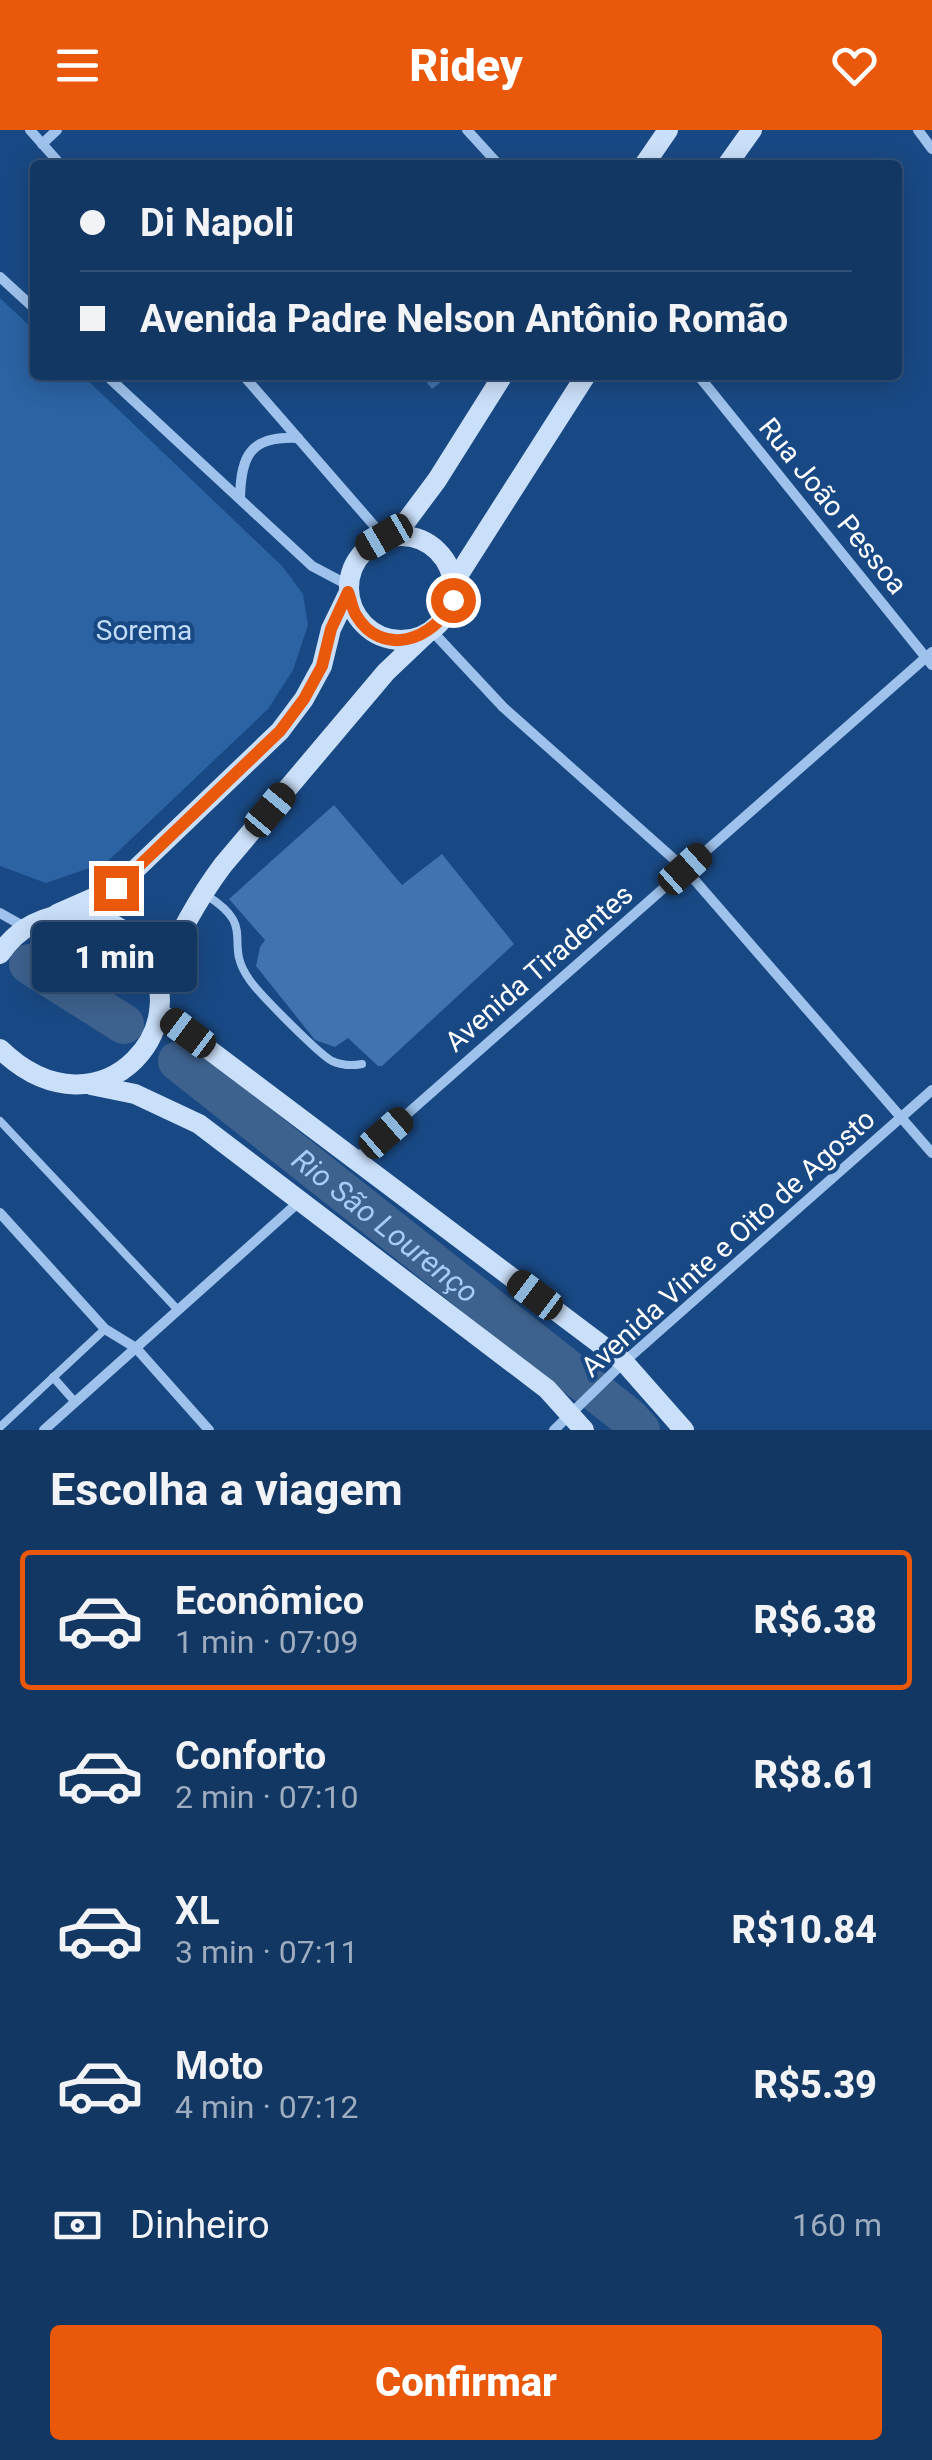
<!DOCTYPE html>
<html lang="pt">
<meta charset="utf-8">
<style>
body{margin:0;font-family:Roboto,sans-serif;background:#20426c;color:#f1f3f6;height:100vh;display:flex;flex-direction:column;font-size:38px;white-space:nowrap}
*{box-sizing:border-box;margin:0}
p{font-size:32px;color:#9dacbe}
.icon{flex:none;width:55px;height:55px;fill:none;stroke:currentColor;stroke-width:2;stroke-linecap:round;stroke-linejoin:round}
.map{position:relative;height:1300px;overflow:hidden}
.side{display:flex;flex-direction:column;background:#133763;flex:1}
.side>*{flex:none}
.guide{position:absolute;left:30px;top:30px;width:872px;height:220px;border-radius:10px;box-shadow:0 5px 25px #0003,0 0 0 2px #325178;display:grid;align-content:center;height:220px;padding:0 50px;background:#133763}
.end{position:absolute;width:45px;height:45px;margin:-22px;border:12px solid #ea580c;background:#fff;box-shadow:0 0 0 5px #fff}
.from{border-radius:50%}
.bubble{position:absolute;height:70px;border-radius:10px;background:#133763;box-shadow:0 5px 25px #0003,0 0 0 2px #325178;font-size:32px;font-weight:800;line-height:70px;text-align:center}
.car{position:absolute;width:30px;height:60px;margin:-30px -15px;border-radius:12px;box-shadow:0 0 8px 2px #0007;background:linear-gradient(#222 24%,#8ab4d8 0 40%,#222 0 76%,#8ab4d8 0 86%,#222 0)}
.guide b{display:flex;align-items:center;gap:35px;height:95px;font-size:38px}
.guide b+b{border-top:2px solid #325178}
.guide i{width:25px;height:25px;background:#f1f3f6}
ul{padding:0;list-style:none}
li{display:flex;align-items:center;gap:30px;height:140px;margin:0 20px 15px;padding:0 30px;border:5px solid transparent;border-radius:10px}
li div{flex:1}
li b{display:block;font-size:38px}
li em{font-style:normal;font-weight:800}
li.on{border-color:#ea580c}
li>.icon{width:90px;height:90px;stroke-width:1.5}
h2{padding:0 50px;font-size:45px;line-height:120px}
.pay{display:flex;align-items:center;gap:25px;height:110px;padding:0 50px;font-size:38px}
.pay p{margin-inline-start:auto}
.cta{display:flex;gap:20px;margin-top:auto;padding:20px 50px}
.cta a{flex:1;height:115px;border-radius:10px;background:#ea580c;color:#fff;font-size:40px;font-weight:800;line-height:115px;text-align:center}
header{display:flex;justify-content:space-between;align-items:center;height:130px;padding:0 50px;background:#ea580c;color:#fff;font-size:45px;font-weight:800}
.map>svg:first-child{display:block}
.green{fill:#2b63a3}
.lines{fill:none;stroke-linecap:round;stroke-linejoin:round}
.river{stroke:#3e628e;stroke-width:40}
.building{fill:#4173ae}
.lane{stroke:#9ec2ec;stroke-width:8}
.street{stroke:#9ec2ec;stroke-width:10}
.secondary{stroke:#cadff9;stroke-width:20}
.route{stroke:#ea580c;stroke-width:12}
.labels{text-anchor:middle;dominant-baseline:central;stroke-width:8;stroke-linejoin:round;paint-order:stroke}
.street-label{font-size:28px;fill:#fff;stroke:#194984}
.park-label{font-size:28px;fill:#c3dcf9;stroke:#194984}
.water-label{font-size:30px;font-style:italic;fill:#a9ccf4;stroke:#194984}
</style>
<header><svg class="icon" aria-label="menu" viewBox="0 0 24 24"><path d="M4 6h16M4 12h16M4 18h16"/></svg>Ridey<svg class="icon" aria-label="heart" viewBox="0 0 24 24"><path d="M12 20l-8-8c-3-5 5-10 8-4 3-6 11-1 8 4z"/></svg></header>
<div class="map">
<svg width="932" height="1300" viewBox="0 0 932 1300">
<rect width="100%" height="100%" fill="#194984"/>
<polygon class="green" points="0,168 35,201 35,245 82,245 282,436 303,464 308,495 293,540 268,579 107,732 46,753 0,736"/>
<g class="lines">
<g class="river">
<polyline points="29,834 124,894"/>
<path id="s1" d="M178 931 629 1288 640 1300"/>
</g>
</g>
<g class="building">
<polygon points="421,245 450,245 432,259"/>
<polygon points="334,675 402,755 442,724 514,814 382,936 378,936 348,908 335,917 315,910 256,836 260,817 265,810 229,769"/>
</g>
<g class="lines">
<g class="lane">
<path d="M206 765C259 798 222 811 249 849 257 862 320 925 332 931 341 935 352 936 362 934"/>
<polyline points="0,991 178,1180"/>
<polyline points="53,1247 75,1272"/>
<polyline points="0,1297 105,1199"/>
</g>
<g class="street">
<polyline points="30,0 61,35"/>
<polyline points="467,0 499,35"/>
<polyline points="918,0 932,19"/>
<polyline points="42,14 57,0"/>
<polyline points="0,147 35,179"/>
<polyline points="106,245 312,436 348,455"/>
<polyline points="243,245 384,407"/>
<polyline points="698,245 932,535"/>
<path d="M240 368C241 324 251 306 298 308"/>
<polyline points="432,501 503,577 685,739 932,1023"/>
<polyline points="0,783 25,797"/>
<polyline points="356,1029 932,522"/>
<polyline points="0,1083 105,1199 136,1218 209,1300"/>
<polyline points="44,1300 300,1071"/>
<polyline points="554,1300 624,1232 932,960"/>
</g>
<g class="secondary">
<polyline points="644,35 668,0"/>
<polyline points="727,35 752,0"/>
<polyline points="396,405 437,350 503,245"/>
<circle cx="401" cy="458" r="52"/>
<polyline points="454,452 586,245"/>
<polyline points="57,784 116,758 280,601 304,569 322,536 331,499 349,462"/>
<path d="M0 824C18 797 45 784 77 784 98 785 117 794 132 808 213 886 102 1018 0 919"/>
<path d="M158 851C176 809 196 771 223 735L386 542 425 505"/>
<polyline points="159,882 624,1232 684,1300"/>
<polyline points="91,955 135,964 199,994 547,1259 584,1300"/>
</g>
</g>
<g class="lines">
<path class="route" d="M116 758 280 601 304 569 322 536 331 499 348 462C351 469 352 479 356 485 381 528 435 511 453 470"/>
</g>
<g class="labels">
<g class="street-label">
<text transform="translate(833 376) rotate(51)">Rua João Pessoa</text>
<text transform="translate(539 838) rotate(-41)">Avenida Tiradentes</text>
<text transform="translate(728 1113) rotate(-42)">Avenida Vinte e Oito de Agosto</text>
</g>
<g class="park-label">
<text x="144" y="500">Sorema</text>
</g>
<g class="water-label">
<text stroke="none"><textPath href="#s1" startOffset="265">Rio São Lourenço</textPath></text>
</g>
</g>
</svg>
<i class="end from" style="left:453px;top:470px"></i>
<i class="end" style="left:116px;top:758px"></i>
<div class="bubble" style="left:32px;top:792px;width:165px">1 min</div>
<i class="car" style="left:384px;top:407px;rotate:240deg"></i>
<i class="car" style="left:270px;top:680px;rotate:40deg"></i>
<i class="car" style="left:685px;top:739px;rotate:48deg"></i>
<i class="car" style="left:188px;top:903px;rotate:307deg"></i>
<i class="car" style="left:386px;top:1003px;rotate:49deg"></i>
<i class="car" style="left:535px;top:1165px;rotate:307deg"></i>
<div class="guide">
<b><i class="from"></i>Di Napoli</b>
<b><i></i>Avenida Padre Nelson Antônio Romão</b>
</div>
</div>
<section class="side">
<h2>Escolha a viagem</h2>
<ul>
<li class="on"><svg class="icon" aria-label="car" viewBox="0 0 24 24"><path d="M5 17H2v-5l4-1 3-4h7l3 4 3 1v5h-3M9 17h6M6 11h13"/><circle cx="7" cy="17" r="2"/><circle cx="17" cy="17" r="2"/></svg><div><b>Econômico</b><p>1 min · 07:09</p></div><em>R$6.38</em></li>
<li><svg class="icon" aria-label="car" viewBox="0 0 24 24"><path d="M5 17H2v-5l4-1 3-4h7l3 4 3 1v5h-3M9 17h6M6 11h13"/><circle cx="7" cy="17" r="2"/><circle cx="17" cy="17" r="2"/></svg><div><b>Conforto</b><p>2 min · 07:10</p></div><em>R$8.61</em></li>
<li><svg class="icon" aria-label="car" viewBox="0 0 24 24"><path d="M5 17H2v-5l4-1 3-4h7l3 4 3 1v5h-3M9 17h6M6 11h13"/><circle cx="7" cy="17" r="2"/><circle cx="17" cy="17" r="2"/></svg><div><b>XL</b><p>3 min · 07:11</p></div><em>R$10.84</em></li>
<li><svg class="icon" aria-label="car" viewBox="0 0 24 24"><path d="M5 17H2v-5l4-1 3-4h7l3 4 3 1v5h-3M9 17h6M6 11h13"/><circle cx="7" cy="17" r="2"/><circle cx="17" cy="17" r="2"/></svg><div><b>Moto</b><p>4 min · 07:12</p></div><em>R$5.39</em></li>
</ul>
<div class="pay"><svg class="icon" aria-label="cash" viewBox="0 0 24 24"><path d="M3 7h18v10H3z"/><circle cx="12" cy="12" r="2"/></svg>Dinheiro<p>160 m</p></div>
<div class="cta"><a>Confirmar</a></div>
</section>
